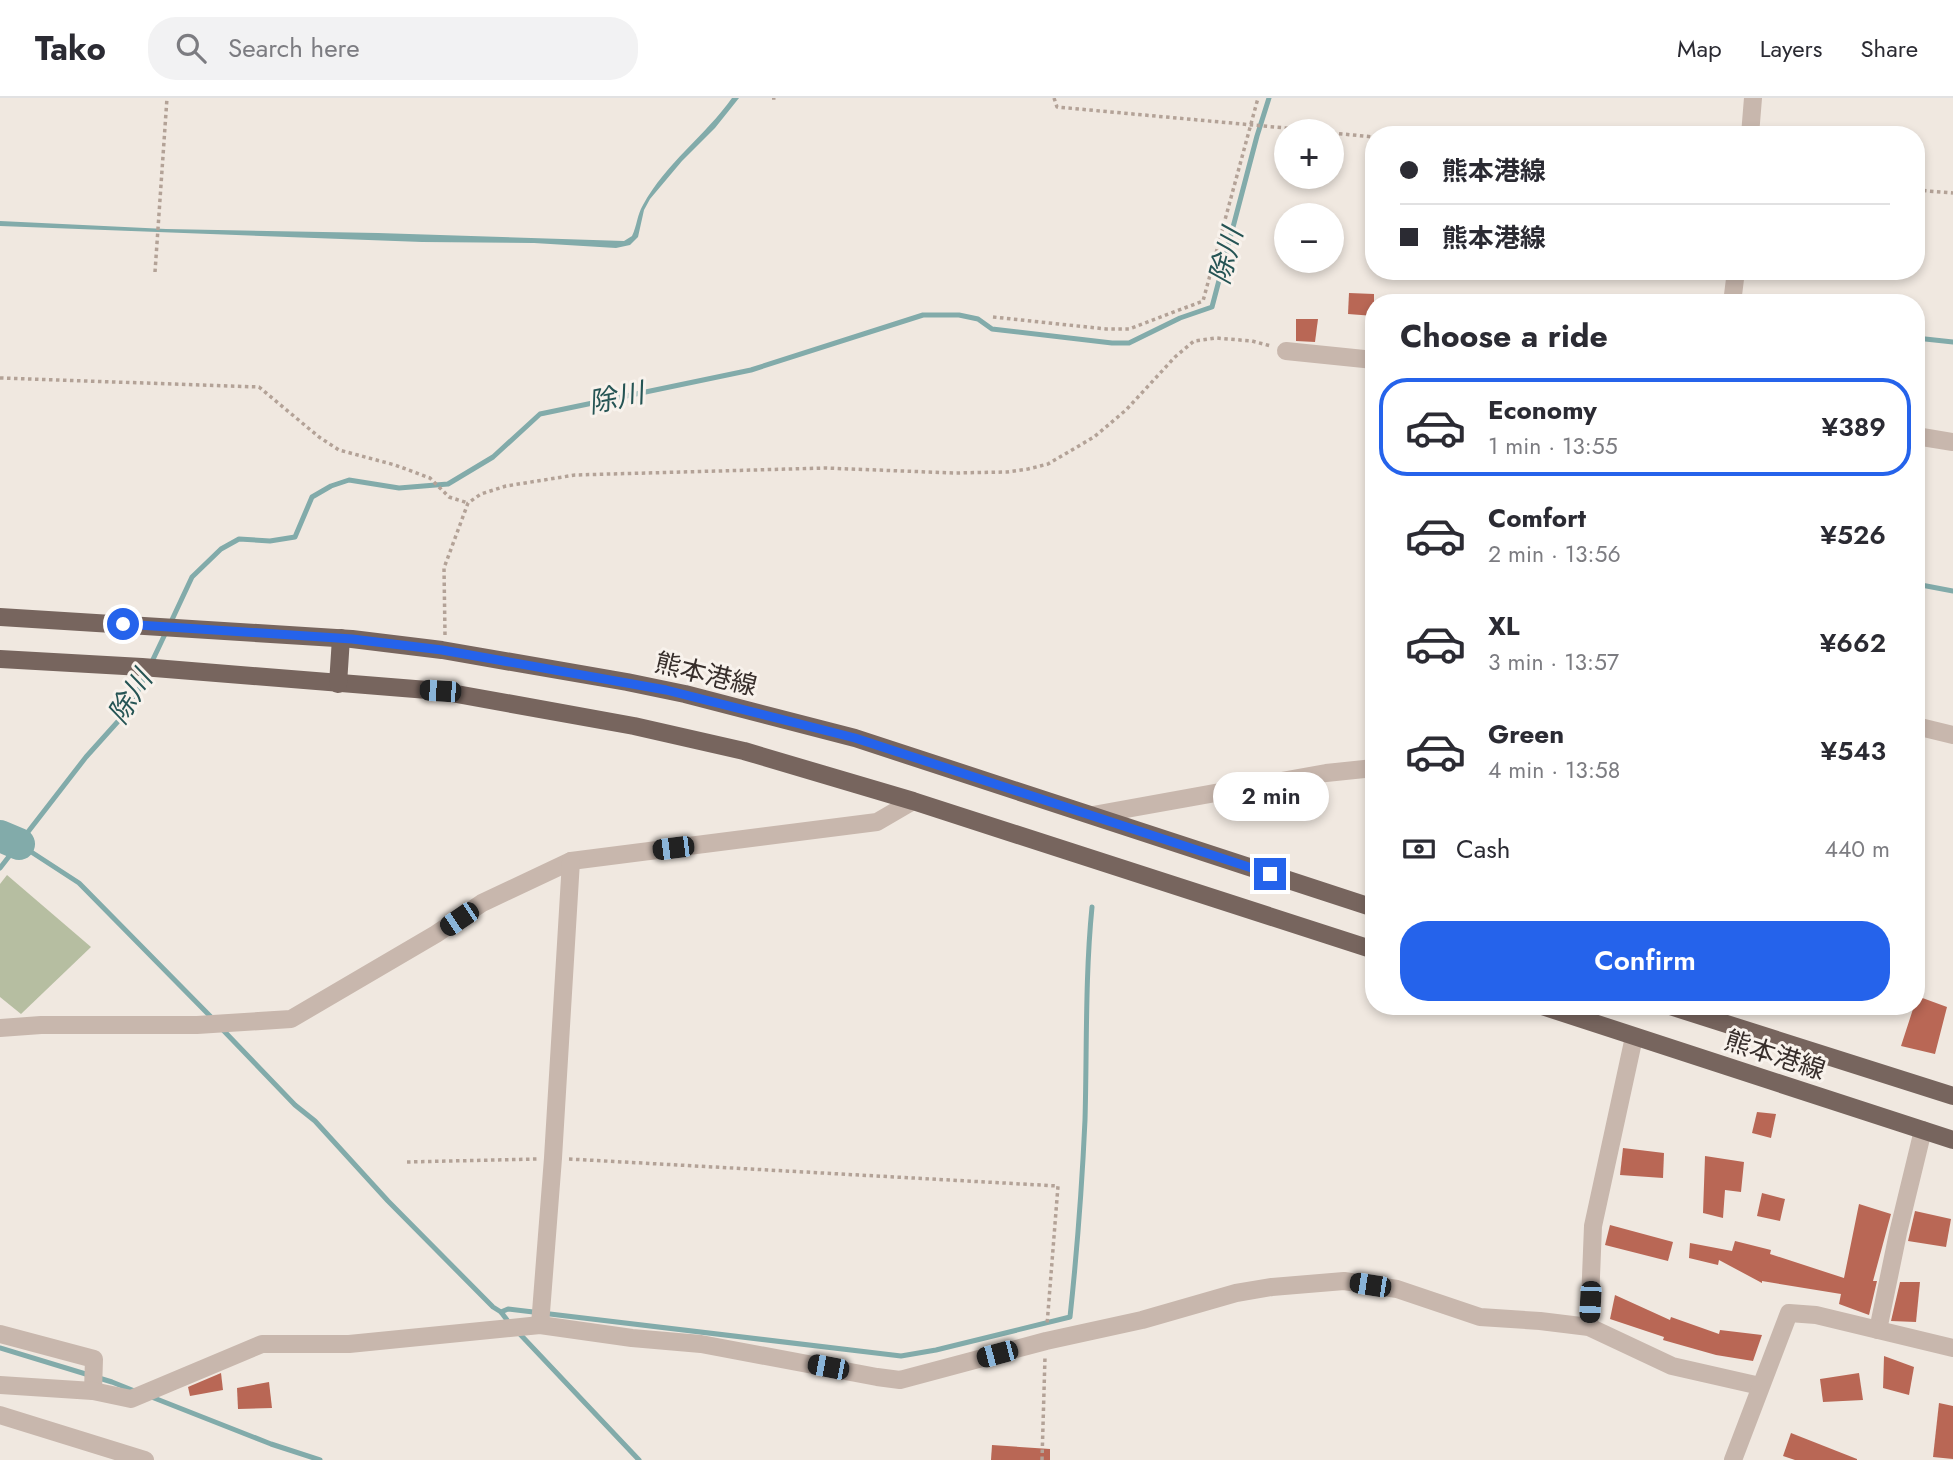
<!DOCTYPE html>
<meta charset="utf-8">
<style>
body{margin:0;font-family:Jost,"Noto Sans JP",sans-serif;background:#f2f2f3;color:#2b2b33;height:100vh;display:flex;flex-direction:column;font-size:26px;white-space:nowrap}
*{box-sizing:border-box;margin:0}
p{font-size:23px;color:#7c7c81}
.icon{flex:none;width:38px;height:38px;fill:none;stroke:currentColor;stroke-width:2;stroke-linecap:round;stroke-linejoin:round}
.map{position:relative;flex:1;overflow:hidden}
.drawer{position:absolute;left:1365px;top:196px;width:560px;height:721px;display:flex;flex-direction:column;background:#fff;border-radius:28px;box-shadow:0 4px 10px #0003}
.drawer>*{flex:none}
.hud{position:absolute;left:1365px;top:28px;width:560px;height:154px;border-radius:28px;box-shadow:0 4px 10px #0003;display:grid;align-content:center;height:154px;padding:0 35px;background:#fff}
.tools{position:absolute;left:1274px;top:21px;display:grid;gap:14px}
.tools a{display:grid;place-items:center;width:70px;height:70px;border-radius:50%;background:#fff;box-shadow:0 4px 10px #0003;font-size:35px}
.end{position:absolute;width:32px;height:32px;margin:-16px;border:9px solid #2563eb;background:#fff;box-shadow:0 0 0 4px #fff}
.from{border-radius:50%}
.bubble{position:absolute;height:49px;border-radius:24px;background:#fff;box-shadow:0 4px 10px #0003;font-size:23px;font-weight:600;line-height:49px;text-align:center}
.car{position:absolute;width:21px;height:42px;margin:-21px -10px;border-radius:9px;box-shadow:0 0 5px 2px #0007;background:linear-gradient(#222 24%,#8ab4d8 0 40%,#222 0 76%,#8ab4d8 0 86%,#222 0)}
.hud b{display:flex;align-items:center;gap:24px;height:66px;font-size:26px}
.hud b+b{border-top:2px solid #e1e1e2}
.hud i{width:18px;height:18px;background:#2b2b33}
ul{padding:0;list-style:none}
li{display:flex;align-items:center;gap:21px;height:98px;margin:0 14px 10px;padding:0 21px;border:4px solid transparent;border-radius:28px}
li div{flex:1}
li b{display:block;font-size:26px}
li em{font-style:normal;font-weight:600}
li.selected{border-color:#2563eb}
li>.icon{width:63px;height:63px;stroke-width:1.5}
h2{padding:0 35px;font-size:32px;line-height:84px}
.pay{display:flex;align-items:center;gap:18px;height:77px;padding:0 35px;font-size:26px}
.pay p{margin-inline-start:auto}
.primary-button{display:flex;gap:14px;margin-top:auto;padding:14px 35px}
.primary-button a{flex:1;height:80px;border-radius:28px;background:#2563eb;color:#fff;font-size:28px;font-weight:600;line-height:80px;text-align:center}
header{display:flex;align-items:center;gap:42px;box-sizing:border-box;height:98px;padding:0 35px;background:#fff;border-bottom:2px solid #e1e1e2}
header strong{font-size:33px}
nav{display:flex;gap:38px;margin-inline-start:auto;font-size:24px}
.search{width:490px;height:63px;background:#f2f2f3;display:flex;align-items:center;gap:18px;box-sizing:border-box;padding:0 24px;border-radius:28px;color:#7c7c81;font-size:26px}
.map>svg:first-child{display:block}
.green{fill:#b6bea1}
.water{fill:#82abaa}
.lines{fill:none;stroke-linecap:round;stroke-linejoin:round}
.stream{stroke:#82abaa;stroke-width:5}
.river{stroke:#82abaa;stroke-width:32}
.building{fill:#b96755}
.path{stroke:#b3a297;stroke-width:3.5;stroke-dasharray:3.5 3.5;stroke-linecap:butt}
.minor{stroke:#c8b7ad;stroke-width:18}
.major{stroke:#77655e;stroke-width:18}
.route{stroke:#2563eb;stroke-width:9}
.labels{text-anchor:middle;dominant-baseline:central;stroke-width:6;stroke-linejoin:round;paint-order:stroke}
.street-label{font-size:26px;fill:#372e2b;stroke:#f8f2ec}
.water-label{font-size:28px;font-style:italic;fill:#255454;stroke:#f8f2ec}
</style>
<header>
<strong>Tako</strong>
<div class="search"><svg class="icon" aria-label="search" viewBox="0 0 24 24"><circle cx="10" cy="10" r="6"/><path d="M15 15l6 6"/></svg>Search here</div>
<nav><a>Map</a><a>Layers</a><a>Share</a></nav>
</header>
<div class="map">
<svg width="1953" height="1362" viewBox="0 0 1953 1362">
<rect width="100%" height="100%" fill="#f0e8e0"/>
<polygon class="green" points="7,777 91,849 21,916 0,899 0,786"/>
<path class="water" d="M732 0H739L715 30 682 63 650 101 644 112 638 139 630 147 616 150 534 145 422 144 0 128V123L166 131 378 135 624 143 632 138C637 128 637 117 643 107 666 65 705 38 732 0Z"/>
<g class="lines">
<g class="stream">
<polyline points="1916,240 1953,244"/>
<polyline points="1916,486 1953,493"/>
<polyline points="170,526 192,479 221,451 239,441 270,443 295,439 312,399 331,388 349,382 399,390 448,386 493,359 540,316 751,272 923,217 959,217 978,221 992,231 1112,245 1129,245 1180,220 1212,209 1257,38 1269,0"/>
<polyline points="19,746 79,785 213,921"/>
<polyline points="0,770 86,659 130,610 166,534"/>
<polyline points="222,931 295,1007 315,1023 388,1103 493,1209 501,1214 510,1226"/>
<path d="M501 1214 508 1211 901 1258 936 1252 1070 1219C1077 1154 1082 1088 1085 1022 1087 951 1085 880 1092 809"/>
<polyline points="517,1233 639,1362"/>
<polyline points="0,1250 112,1284 137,1294"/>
<polyline points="149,1298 271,1346 320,1362"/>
</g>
<polyline class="river" points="0,738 19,746"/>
</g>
<g class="building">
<polygon points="1349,195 1374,196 1374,218 1348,216"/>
<polygon points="1296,221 1318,221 1315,244 1296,243"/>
<polygon points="1917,898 1947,909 1935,956 1901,948 1914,908 1916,908"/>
<polygon points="1757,1014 1776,1016 1771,1040 1752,1035"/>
<polygon points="1623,1050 1664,1055 1663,1080 1620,1077"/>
<polygon points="1705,1058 1744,1064 1741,1094 1725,1092 1723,1120 1703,1115"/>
<polygon points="1762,1095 1785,1101 1780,1123 1757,1118"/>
<polygon points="1859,1106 1891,1116 1873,1183 1877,1183 1869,1217 1839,1206 1841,1196 1762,1183 1762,1185 1719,1162 1718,1167 1689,1160 1690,1145 1732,1153 1735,1143 1771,1152 1770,1156 1844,1180"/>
<polygon points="1915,1113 1951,1121 1946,1149 1908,1143"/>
<polygon points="1610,1127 1673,1144 1668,1163 1605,1147"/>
<polygon points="1900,1184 1920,1184 1916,1224 1891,1223"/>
<polygon points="1615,1197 1670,1222 1671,1219 1719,1236 1720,1232 1762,1237 1753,1263 1716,1257 1663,1242 1664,1239 1610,1221"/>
<polygon points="1884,1258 1914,1269 1909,1297 1883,1290"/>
<polygon points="221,1275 223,1292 190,1298 188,1289"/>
<polygon points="1859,1275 1863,1302 1823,1304 1820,1281"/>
<polygon points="269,1284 272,1310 238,1311 237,1290"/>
<polygon points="1939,1305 1953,1308 1953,1361 1933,1359"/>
<polygon points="1791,1335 1857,1361 1857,1362 1795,1362 1783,1358"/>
<polygon points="992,1347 1050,1351 1050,1362 991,1362"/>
</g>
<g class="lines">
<g class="path">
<polyline points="772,0 777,0"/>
<polyline points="1054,0 1057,9 1318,33"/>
<polyline points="1332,35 1374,39"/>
<polyline points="1916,92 1953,95"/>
<polyline points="155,174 167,0"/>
<polyline points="993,219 1106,231 1129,231 1203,203 1258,0"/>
<polyline points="0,280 259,289 319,339 339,352 395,367 430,380 449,399 468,405"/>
<polyline points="445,537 444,470 468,405 481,396 506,388 575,377 825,370 954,375 1007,374 1028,371 1048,366 1094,339 1126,312 1175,259 1194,243 1216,240 1252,243 1271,248"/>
<polyline points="569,1061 1058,1088 1047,1227"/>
<polyline points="407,1064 537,1061"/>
<polyline points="1042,1362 1045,1259"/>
</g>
<g class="minor">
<polyline points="1750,37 1753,0"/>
<polyline points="1732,205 1736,173"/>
<polyline points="1286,253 1374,262"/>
<polyline points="1916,338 1953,344"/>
<polyline points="1916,628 1953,637"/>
<polyline points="1093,717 1326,675 1374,670"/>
<polyline points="0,930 41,927 197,927 291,921 436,836 482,805 571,763 877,724 913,703"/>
<polyline points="540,1227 553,1060 571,763"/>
<polyline points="1589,1229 1593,1128 1634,939"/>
<polyline points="1878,1232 1898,1135 1923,1032"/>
<polyline points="0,1236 94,1261 93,1293"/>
<polyline points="0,1287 93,1293 131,1301 262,1246 349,1246 540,1227 632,1240 701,1246 877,1279 900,1282 1046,1243 1142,1222 1236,1195 1272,1189 1344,1183 1397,1191 1480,1219 1540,1223 1589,1229 1672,1268 1760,1288"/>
<polyline points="0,1317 145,1362"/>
<polyline points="1733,1362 1789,1215 1816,1217 1953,1250"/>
</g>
<g class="major">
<polyline points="0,519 352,541 442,552 627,584 685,596 855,640 1374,810"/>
<polyline points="0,561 142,569 440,593 634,628 744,653 913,703 1374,852"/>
<polyline points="338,586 341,540"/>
<polyline points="1542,908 1953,1042"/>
<polyline points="1670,908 1953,998"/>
</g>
</g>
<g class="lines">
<polyline class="route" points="123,526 352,541 442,552 666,592 855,640 1270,776"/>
</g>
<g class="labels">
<g class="street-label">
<text transform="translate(706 576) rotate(14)">熊本港線</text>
<text transform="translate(1775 957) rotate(18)">熊本港線</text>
</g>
<g class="water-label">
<text transform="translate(1226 158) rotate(-75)">除川</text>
<text transform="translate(616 300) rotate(-12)">除川</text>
<text transform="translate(130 599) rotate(-58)">除川</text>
</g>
</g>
</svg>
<div class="tools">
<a>+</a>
<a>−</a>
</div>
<i class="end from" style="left:123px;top:526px"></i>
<i class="end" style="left:1270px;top:776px"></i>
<div class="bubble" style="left:1213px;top:674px;width:116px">2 min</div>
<i class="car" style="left:440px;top:593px;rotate:274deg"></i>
<i class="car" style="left:673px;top:750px;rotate:263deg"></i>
<i class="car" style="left:459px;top:821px;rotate:236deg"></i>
<i class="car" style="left:1370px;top:1187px;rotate:279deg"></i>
<i class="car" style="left:1590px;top:1204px;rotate:183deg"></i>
<i class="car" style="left:997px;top:1256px;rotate:255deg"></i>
<i class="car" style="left:828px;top:1269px;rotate:281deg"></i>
<div class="hud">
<b><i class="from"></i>熊本港線</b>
<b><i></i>熊本港線</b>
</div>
<section class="drawer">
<h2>Choose a ride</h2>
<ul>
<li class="selected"><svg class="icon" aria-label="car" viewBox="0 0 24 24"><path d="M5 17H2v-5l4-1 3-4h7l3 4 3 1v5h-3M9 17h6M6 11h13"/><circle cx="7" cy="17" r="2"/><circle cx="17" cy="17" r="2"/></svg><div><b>Economy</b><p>1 min · 13:55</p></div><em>¥389</em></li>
<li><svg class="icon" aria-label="car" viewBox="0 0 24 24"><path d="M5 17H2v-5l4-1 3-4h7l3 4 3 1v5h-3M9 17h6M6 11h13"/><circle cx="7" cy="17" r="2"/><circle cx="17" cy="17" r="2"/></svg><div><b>Comfort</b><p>2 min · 13:56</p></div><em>¥526</em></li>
<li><svg class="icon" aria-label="car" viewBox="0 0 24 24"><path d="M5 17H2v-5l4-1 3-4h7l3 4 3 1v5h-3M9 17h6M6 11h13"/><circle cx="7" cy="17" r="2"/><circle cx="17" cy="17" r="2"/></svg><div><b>XL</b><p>3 min · 13:57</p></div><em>¥662</em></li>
<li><svg class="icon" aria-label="car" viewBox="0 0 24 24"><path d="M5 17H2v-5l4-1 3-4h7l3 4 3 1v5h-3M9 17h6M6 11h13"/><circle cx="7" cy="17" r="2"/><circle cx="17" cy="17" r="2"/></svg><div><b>Green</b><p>4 min · 13:58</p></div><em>¥543</em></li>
</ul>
<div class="pay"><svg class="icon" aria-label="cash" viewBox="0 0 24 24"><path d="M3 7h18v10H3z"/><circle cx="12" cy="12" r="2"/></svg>Cash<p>440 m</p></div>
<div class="primary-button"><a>Confirm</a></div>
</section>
</div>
